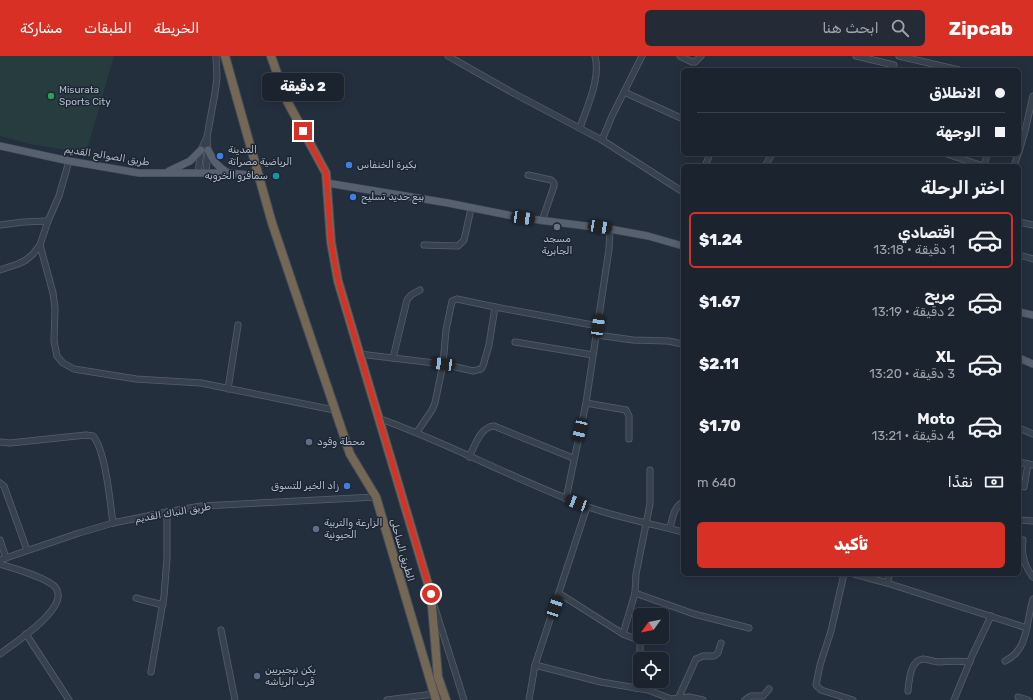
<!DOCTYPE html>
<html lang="ar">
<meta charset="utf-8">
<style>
body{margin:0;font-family:Rubik,Cairo,sans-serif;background:#242b36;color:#f1f3f6;direction:rtl;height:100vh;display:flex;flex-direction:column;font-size:15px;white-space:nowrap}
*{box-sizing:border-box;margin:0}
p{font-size:13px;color:#a0a4aa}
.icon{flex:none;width:22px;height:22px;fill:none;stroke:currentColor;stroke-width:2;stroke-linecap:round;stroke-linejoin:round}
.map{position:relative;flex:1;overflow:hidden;direction:ltr}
.sheet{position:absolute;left:681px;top:108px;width:340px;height:412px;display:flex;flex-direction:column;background:#1b232e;border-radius:6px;box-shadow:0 2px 10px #0003,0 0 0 1px #39404a;direction:rtl}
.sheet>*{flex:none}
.hud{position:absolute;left:681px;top:12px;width:340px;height:88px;border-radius:6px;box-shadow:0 2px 10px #0003,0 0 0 1px #39404a;direction:rtl;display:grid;align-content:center;height:88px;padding:0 16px;background:#1b232e}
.needle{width:26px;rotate:237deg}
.tools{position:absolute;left:633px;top:552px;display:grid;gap:8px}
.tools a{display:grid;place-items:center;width:36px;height:36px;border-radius:6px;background:#1b232e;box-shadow:0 2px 10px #0003,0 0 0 1px #39404a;font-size:20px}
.end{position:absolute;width:18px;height:18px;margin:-9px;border:5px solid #d93025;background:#fff;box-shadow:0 0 0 2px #fff}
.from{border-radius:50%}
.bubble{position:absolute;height:28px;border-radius:6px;background:#1b232e;box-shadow:0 2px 10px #0003,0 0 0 1px #39404a;font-size:13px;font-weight:800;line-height:28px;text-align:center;direction:rtl}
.car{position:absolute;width:12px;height:24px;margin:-12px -6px;border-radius:5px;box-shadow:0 0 3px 1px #0007;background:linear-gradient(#222 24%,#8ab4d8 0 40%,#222 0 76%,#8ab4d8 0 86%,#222 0)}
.hud b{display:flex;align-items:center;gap:14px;height:38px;font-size:15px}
.hud b+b{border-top:1px solid #39404a}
.hud i{width:10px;height:10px;background:#f1f3f6}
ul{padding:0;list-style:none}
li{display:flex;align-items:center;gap:12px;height:56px;margin:0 8px 6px;padding:0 8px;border:2px solid transparent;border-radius:6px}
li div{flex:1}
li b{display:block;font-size:15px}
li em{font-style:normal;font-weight:800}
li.on{border-color:#d93025}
li>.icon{width:36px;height:36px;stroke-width:1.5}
h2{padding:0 16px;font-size:18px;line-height:48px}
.pay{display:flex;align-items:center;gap:10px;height:44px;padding:0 16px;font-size:15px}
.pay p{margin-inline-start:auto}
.primary-button{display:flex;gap:8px;margin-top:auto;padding:8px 16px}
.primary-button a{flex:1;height:46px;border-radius:6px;background:#d93025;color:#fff;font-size:16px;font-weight:800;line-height:46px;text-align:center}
header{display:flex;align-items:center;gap:24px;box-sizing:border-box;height:56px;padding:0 20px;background:#d93025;color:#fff}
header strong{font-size:19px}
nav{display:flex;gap:22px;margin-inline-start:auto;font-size:14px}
.search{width:280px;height:36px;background:#242b36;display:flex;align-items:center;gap:10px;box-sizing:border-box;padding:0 14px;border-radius:6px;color:#a0a4aa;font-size:15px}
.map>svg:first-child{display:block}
.green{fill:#263c3f}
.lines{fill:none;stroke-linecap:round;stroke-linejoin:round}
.minor-casing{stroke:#565f6c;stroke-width:7}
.major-casing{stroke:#414a57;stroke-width:8}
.highway-casing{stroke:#434c59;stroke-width:10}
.minor{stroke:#38414e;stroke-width:5.5}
.major{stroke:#56606e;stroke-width:7}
.highway{stroke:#746855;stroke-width:8}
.route{stroke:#d93025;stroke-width:5}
.leisure-dot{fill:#2e9e5b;stroke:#1d2633;stroke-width:1.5}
.shop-dot{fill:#3f7fe0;stroke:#1d2633;stroke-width:1.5}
.culture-dot{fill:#0f9aa8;stroke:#1d2633;stroke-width:1.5}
.worship-dot{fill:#6b7280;stroke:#1d2633;stroke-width:1.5}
.service-dot{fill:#5c6f8a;stroke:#1d2633;stroke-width:1.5}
.labels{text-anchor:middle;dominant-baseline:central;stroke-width:3;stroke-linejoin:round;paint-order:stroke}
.poi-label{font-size:10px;fill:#b4bcc9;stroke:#1d2633;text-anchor:start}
.street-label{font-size:10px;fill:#b4bcc9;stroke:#1d2633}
</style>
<header>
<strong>Zipcab</strong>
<div class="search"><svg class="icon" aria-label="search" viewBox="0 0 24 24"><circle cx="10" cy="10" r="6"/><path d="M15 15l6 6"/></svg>ابحث هنا</div>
<nav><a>الخريطة</a><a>الطبقات</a><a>مشاركة</a></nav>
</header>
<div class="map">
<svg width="1033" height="644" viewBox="0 0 1033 644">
<rect width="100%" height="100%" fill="#242f3e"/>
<polygon class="green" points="0,0 114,0 86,97 30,88 0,80"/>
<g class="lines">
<defs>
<g id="minor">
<polyline points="448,0 515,38 602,84 683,136"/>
<polyline points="680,0 692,6 695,6 701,0"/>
<polyline points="856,0 894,9 893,14"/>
<polyline points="899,0 959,14"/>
<polyline points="624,36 683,63"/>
<path d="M580 72C587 50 601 23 595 0"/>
<polyline points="602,84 612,60 642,0"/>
<polyline points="1019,96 1025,75 1033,40"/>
<polyline points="947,98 983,110"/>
<polyline points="705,110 710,98"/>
<polyline points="765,110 772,98"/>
<polyline points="984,110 987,98"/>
<polyline points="1014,110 1018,98"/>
<polyline points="198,117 201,94 207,81 215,37 217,22 216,0"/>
<polyline points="206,117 208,94 207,82"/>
<polyline points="528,119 551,124 554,127 554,130 542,165"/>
<polyline points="1019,166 1033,169"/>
<polyline points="0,169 24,166 48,165"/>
<polyline points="40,189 53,237 55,252 54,285 57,300 63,307 74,313 136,323 201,327 334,354"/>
<polyline points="424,189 458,190 464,184 471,153"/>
<polyline points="1019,199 1033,203"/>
<polyline points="0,214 18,208 26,204 33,198 40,189 48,165 59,140 69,105"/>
<polyline points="495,251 598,270"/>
<polyline points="597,279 633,284 668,285 683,288"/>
<polyline points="515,286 593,299"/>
<polyline points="359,298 443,308 446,274 452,245 457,243 495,251 489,289 483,310 481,313 473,315 443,308 435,347 432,354 417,376"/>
<polyline points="393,302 407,244 411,239 420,234"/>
<polyline points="228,333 238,269"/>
<polyline points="586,347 626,354 629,360 629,383"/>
<path d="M378 362C449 387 515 424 586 450 617 462 650 467 683 476"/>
<polyline points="1019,372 1033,378"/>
<path d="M0 386 10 387 86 379 93 380C106 395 110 447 113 467"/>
<path d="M469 401C475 390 480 371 494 370L573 402"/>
<polyline points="1019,406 1033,409"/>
<polyline points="650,414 650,448 636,518 635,537 694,558 749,572"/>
<polyline points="0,427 4,430 27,494"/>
<polyline points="1024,431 1028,408"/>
<polyline points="566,443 586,347 609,193 610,173"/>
<polyline points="1019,464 1033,465"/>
<path d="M670 472C673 461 673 452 683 446"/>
<polyline points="0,484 6,502"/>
<path d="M1023 484C1021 498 1024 510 1033 521"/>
<polyline points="0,504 79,477 113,467 167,456 201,450 376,441"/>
<path d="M0 508C13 512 49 522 56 532 70 552 13 588 0 598"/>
<polyline points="844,518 831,575 820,609 816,629 821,634 853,644"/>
<polyline points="854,518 887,527 1027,572"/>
<polyline points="887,527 890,518"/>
<polyline points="635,537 623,578 638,584 640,589 640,603"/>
<polyline points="560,538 623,578"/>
<polyline points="136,542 163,549"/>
<polyline points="434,549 464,644"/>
<polyline points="221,574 235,644"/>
<polyline points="26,578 69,644"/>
<path d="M1005 605C1029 594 1026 565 1033 543"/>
<polyline points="535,609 601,626 648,634 671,643 689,641 703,644"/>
<polyline points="151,616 164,540 167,502 167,456"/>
<polyline points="635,632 640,605"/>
<path d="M908 635C909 625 910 604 923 603 928 603 933 606 939 606 949 605 959 605 970 606"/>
<polyline points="1018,641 1028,644"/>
<polyline points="678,643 696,603 703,600 714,600 718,597 721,587"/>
<polyline points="387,644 434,638"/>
<polyline points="529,644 535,609 587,451"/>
<polyline points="745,644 751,640 763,640 769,633"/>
<polyline points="954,644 972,600 991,560"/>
</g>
<g id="major">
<polyline points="0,90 69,105 139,117 228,117 260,120"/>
<path d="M208 94C213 105 218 111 228 117"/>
<polyline points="169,115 190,105 201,94"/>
<polyline points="327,127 448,147 523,162 610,173 648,180 683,190"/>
<polyline points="1019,256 1033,259"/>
<polyline points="1019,302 1033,308"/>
</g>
<g id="highway">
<polyline points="225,0 272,167 350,398 376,441 436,644"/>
<polyline points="271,0 286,43 326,117 331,186 338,225 431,538 438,621 446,644"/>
</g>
</defs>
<use href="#minor" class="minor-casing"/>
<use href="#major" class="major-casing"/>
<use href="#highway" class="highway-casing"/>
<use href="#minor" class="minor"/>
<use href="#major" class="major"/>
<use href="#highway" class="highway"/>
</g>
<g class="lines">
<polyline class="route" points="303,75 326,117 331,186 338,225 431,538"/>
</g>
<circle class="leisure-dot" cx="51" cy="40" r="4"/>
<g class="shop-dot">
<circle cx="220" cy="100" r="4"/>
<circle cx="349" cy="109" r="4"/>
<circle cx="353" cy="141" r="4"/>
<circle cx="347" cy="430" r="4"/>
</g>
<circle class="culture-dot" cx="276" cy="120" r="4"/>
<circle class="worship-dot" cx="557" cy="171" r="4"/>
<g class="service-dot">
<circle cx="309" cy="386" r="4"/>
<circle cx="316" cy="473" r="4"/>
<circle cx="257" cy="620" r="4"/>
</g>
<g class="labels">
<g class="poi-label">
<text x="59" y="34">Misurata<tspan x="59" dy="12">Sports City</tspan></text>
<text x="228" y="94">المدينة<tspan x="228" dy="12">الرياضية مصراتة</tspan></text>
<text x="357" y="109">بكيرة الخنفاس</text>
<text x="268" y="120" text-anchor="end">سمافرو الخروبه</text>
<text x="361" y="141">بيع حديد تسليح</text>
<text x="557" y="183" text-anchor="middle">مسجد<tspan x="557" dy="12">الجابرية</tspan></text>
<text x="317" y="386">محطة وقود</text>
<text x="339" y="430" text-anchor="end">زاد الخير للتسوق</text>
<text x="324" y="467">الزارعة والتربية<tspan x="324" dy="12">الحيونية</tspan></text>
<text x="265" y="614">يكن نيجيريين<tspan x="265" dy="12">قرب الرياشه</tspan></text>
</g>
<g class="street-label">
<text transform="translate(107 100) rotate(9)">طريق الصوالح القديم</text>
<text transform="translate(173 457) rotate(-10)">طريق النباك القديم</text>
<text transform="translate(402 494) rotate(74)">الطريق الساحلى</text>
</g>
</g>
</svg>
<div class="tools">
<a><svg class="needle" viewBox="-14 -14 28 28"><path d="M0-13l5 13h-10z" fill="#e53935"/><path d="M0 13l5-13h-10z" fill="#a0a4aa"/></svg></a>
<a><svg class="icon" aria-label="locate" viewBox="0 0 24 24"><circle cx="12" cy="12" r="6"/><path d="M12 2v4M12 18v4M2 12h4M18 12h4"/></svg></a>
</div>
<i class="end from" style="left:431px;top:538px"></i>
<i class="end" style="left:303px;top:75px"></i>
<div class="bubble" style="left:262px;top:17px;width:82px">2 دقيقة</div>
<i class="car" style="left:523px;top:162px;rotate:98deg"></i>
<i class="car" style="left:600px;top:171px;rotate:99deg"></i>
<i class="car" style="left:598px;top:270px;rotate:8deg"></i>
<i class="car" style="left:443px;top:308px;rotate:277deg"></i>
<i class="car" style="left:580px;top:374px;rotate:193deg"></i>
<i class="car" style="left:577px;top:447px;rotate:291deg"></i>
<i class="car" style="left:555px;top:551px;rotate:19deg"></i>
<div class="hud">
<b><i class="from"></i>الانطلاق</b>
<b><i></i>الوجهة</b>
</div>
<section class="sheet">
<h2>اختر الرحلة</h2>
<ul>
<li class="on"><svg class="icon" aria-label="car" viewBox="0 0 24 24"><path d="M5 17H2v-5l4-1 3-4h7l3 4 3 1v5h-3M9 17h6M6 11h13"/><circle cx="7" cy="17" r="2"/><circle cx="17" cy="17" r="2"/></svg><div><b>اقتصادي</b><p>1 دقيقة · 13:18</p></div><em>$1.24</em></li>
<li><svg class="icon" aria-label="car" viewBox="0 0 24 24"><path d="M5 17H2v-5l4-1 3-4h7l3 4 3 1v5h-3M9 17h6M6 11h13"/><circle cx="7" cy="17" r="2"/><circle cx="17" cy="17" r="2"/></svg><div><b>مريح</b><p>2 دقيقة · 13:19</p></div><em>$1.67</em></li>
<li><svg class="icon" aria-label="car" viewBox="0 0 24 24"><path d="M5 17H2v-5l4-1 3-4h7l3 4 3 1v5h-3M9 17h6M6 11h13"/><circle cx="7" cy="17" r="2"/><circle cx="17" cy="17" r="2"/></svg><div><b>XL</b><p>3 دقيقة · 13:20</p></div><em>$2.11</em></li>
<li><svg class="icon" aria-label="car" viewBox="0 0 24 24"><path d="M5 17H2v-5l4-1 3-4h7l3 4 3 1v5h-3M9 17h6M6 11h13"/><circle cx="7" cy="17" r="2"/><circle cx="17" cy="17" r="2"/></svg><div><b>Moto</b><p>4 دقيقة · 13:21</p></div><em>$1.70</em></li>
</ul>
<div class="pay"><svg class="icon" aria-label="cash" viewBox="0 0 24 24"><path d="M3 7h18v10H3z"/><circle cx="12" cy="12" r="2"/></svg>نقدًا<p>640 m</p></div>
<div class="primary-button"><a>تأكيد</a></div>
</section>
</div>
